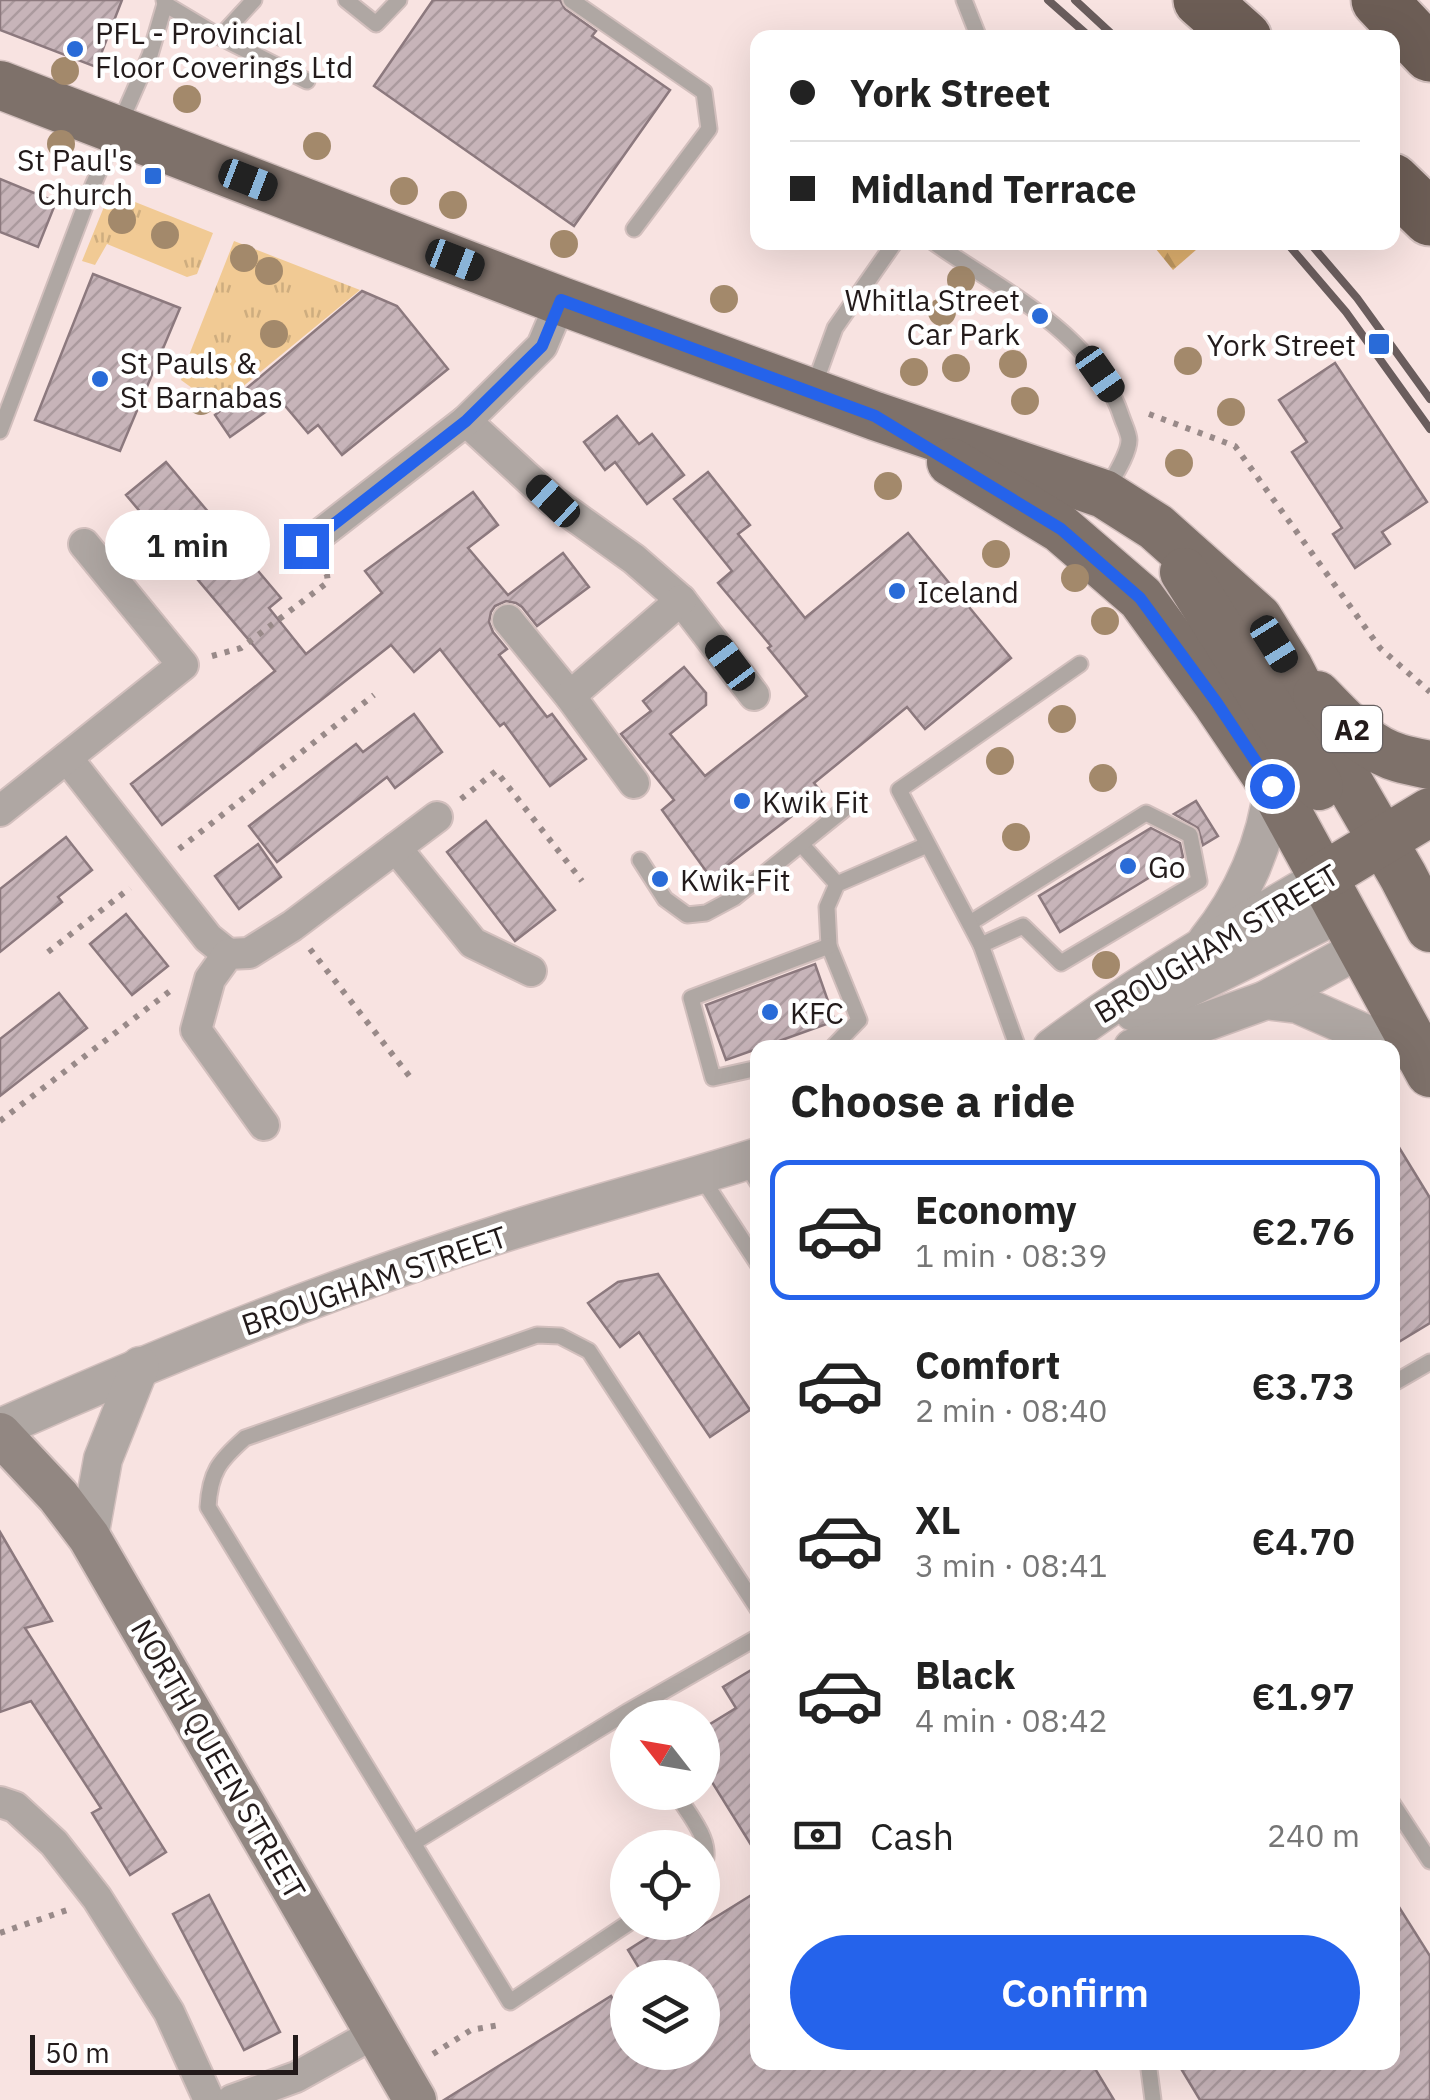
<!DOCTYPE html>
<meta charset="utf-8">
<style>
body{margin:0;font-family:"IBM Plex Sans",sans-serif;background:#f2f2f2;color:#222;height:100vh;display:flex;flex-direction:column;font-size:38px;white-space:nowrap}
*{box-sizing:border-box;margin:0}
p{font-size:32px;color:#767676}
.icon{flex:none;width:55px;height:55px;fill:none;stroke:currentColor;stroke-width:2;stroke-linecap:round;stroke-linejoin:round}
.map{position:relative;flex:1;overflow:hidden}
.drawer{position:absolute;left:750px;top:1040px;width:650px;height:1030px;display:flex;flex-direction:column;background:#fff;border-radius:20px;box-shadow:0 10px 40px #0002}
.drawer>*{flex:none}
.hud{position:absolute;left:750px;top:30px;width:650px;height:220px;border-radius:20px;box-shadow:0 10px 40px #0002;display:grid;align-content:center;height:220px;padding:0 40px;background:#fff}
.needle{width:65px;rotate:301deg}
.tools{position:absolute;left:610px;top:1700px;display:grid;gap:20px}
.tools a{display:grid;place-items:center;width:110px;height:110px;border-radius:50%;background:#fff;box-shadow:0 10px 40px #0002;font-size:50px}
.scale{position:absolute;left:30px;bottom:25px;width:268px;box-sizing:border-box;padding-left:10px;border:5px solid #231b1b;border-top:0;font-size:28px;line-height:35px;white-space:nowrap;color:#231b1b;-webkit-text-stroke:8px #fff;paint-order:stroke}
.end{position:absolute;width:45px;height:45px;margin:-22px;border:12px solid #2563eb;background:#fff;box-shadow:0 0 0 5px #fff}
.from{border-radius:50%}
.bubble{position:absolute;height:70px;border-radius:35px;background:#fff;box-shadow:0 10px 40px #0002;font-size:32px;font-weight:600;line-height:70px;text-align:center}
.car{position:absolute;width:30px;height:60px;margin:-30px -15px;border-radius:12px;box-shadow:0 0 8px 2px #0007;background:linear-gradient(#222 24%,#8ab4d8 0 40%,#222 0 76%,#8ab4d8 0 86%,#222 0)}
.hud b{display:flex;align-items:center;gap:35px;height:95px;font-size:38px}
.hud b+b{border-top:2px solid #e0e0e0}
.hud i{width:25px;height:25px;background:#222}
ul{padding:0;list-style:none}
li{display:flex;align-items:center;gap:30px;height:140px;margin:0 20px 15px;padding:0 20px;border:5px solid transparent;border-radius:20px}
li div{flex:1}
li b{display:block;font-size:38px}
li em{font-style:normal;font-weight:600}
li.selected{border-color:#2563eb}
li>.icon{width:90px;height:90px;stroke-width:1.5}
h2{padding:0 40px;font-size:45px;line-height:120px}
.pay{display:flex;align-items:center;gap:25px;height:110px;padding:0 40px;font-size:38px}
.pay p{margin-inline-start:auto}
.action{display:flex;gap:20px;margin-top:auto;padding:20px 40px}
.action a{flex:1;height:115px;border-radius:60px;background:#2563eb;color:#fff;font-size:40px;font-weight:600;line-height:115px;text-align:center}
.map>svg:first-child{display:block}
.grass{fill:url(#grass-tufts)}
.forest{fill:url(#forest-firs)}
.building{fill:url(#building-hatch);stroke:#8c797e;stroke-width:2.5}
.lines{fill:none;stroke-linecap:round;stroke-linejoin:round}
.service-casing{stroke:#d2bfbd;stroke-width:19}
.minor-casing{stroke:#d2bfbd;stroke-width:34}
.tertiary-casing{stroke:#d2bfbd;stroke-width:41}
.secondary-casing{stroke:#d2bfbd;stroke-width:46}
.primary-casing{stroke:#d2bfbd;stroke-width:51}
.motorway-casing{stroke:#d2bfbd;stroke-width:59}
.path{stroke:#998a89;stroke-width:6;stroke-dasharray:5 8;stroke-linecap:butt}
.service{stroke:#afa7a3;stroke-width:15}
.minor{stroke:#afa7a3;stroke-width:30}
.tertiary{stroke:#afa7a3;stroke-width:38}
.secondary{stroke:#928782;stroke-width:42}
.primary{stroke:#7e716a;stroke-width:48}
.motorway{stroke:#6c5d55;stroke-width:55}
.rail{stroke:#6a5d5d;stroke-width:8}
.tree{fill:#a3896b}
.route{stroke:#2563eb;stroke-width:12}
.poi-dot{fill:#296bd8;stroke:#fff;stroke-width:4}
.labels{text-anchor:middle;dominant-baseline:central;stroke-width:9;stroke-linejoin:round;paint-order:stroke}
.shield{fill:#fff;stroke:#655f5f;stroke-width:2.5}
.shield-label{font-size:28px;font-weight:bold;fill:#231b1b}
.poi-label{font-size:30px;fill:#231b1b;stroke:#fff;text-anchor:start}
.street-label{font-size:30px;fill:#231b1b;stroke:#fff}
</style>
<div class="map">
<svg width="1430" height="2100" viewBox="0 0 1430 2100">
<defs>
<pattern id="grass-tufts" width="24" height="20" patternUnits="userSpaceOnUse" patternTransform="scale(2.5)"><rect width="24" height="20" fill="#f1ca94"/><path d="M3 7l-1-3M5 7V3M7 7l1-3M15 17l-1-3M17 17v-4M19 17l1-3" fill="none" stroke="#cead7f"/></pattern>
<pattern id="forest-firs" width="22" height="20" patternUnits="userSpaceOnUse" patternTransform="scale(2.5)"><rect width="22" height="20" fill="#dcae6d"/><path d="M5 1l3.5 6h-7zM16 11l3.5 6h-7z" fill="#bc955e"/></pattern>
<pattern id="building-hatch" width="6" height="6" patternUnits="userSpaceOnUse" patternTransform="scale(2.5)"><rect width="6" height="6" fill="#c7b4b9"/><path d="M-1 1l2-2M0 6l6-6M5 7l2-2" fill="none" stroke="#ab9a9e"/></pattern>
</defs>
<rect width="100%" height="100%" fill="#f8e3e1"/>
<g class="grass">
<polygon points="110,192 213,233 197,274 187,277 107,244 95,265 82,261"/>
<polygon points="234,241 360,290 218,407 181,380 182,373"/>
</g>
<polygon class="forest" points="1151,243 1204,243 1173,270"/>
<g class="building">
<polygon points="0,0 122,0 96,67 0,30"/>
<polygon points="433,0 560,0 565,9 596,31 592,36 670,90 574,226 374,86"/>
<polygon points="0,179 56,202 38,247 0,232"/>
<polygon points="93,274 180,308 120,451 35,420"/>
<polygon points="362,291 397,306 448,369 342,455 318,425 308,433 281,401 230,437 215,415"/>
<polygon points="1335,363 1427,502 1382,532 1390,544 1355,568 1333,534 1342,528 1292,452 1307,442 1279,400"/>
<polygon points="617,416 639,444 652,434 684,475 647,504 615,462 605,470 584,442"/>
<polygon points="166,462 281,598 269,608 306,654 382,593 365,571 473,492 498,525 468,548 508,595 563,553 589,587 537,626 522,607 516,603 506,601 495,606 491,612 489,622 493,632 507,649 499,655 547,717 552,714 586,759 550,786 504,723 500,726 440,649 414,672 391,645 162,825 131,784 275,671 126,495"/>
<polygon points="708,472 750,525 738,534 805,618 908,533 1011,658 925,729 907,707 814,783 822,793 711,878 662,810 674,800 621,734 651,711 643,701 684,667 706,693 706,705 670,734 705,776 807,696 768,648 771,646 718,583 732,571 674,499"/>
<polygon points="414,714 442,752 395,788 387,777 277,862 249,826 356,744 363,752"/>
<polygon points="1196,801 1218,836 1203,845 1198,828 1174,814"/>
<polygon points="486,821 555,910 515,941 447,852"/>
<polygon points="1151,828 1180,843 1183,857 1060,932 1039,896"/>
<polygon points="66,837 92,870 58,897 62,902 0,952 0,889"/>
<polygon points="258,844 281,877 239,909 215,876"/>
<polygon points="126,914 168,966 132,995 90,944"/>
<polygon points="815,964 835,1021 726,1060 706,1005"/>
<polygon points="59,993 87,1028 0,1096 0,1039"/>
<polygon points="1392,1136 1430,1198 1430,1323 1392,1346"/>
<polygon points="658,1274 750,1410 710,1437 639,1332 620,1347 588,1303 618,1282"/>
<polygon points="0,1532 52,1621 25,1628 166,1852 130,1875 92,1813 101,1808 31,1701 0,1712"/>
<polygon points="758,1666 758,1856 702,1766 702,1729 736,1708 723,1687"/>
<polygon points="758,1891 758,2062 1091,2062 1114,2100 444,2100 611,1996 628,2023 628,2052 702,2052 702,1978 645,1978 628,1950 672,1922 680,1922 687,1935"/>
<polygon points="209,1895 280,2032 244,2050 173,1914"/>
<polygon points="1392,1896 1430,1956 1430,2100 1200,2100 1177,2062 1392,2062"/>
</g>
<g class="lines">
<defs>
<g id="service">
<polyline points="346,0 376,24 399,0"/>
<polyline points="571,0 704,92 709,129 634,229"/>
<polyline points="964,0 979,38"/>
<polyline points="165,4 220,37 307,81"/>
<polyline points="220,37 254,0"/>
<path d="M933 242C1002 291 1095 333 1122 418 1124 424 1129 434 1129 440 1129 454 1113 478 1107 489"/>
<polyline points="814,386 835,328 895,242"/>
<polyline points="0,431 93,185 150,55 165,4 164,0"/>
<polyline points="802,845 837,884"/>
<polyline points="640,860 665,899 687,915 706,913 734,898 847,807"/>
<polyline points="970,923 1146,813 1190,835 1199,881 1061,963 1023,926 981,945"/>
<polyline points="832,1048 859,1020 829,946 827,907 837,884 927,845"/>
<polyline points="1018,1048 981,945 899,790 1080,664"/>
<polyline points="758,1068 713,1078 691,998 829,946"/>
<polyline points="744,1161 758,1183"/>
<polyline points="700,1175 758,1264"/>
<polyline points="1392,1384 1430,1362"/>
<path d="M675 1792C688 1814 717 1844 702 1869"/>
<polyline points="1392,1803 1430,1861"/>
<polyline points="413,1843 627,1712 758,1637"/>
<path d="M630 1922 510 2002 208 1507C210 1472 219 1461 245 1438L537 1335 560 1336 589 1351 758 1609"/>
<polyline points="1148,2062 1153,2100"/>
</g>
<g id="minor">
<polyline points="466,421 553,501 634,559 681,600 754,695"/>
<polyline points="305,546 466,421 542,346 561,301"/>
<polyline points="508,620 570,696 634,783"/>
<polyline points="570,696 681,600"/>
<polyline points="67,758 208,938 228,954"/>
<polyline points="0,811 183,665 84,544"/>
<polyline points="396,848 473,943 531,971"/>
<polyline points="264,1125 196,1030 210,979 228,954 249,953 292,926 437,817"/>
<polyline points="0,1802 15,1807 54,1843 97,1898 169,2012 209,2100"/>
<polyline points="232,2100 296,2077 377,2032"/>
</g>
<g id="tertiary">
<path d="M1207 941C1242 898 1267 842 1273 786"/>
<polyline points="1266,1000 1298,1004 1423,1059"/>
<polyline points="1134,1012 1140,1012 1342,912"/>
<path d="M1052 1048C1100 1012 1150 979 1201 948 1241 924 1282 902 1321 878"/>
<polyline points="1133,1048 1266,1000 1361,948"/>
<path d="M0 1428C164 1355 331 1288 503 1233 587 1206 673 1184 758 1157"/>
<polyline points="89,1537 103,1459 140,1366"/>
</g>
<polyline id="secondary" points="0,1434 58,1496 89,1537 415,2100"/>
<g id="primary">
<polyline points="0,85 561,301 875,416 1104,494 1156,527 1258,618 1289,668 1337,762 1403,876 1430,928"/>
<polyline points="951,462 1061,529 1141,598 1217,703 1273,786 1430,1073"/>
<polyline points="1184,572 1319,786"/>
<path d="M1317 695C1341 719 1365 748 1399 758 1409 761 1420 763 1430 765"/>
<polyline points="1321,878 1430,812"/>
</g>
<g id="motorway">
<polyline points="1201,0 1244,38"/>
<polyline points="1379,0 1430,54"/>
<polyline points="1392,181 1430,218"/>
</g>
</defs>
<use href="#service" class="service-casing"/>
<use href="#minor" class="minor-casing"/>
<use href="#tertiary" class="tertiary-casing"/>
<use href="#secondary" class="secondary-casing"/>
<use href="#primary" class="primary-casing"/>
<use href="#motorway" class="motorway-casing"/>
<g class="path">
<polyline points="1039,38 1044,33"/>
<polyline points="1149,414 1235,446 1380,648 1430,692"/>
<polyline points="212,656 241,648 328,582 327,575 323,569"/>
<polyline points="461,799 496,771 582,881"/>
<polyline points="179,849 374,695"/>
<polyline points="310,949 414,1082"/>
<polyline points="48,952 130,888"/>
<polyline points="0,1121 174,988"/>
<polyline points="0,1933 70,1909"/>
<polyline points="433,2054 471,2030 499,2025"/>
</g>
<use href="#service" class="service"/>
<use href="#minor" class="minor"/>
<use href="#tertiary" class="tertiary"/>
<use href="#secondary" class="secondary"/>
<use href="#primary" class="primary"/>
<use href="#motorway" class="motorway"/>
<g class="rail">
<polyline points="1048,0 1091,38"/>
<polyline points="1075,0 1116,38"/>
<polyline points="1286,242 1346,312 1430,429"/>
<polyline points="1309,242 1357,298 1430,399"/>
</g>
</g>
<g class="tree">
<circle cx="65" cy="71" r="14"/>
<circle cx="187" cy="99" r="14"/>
<circle cx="61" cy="144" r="14"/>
<circle cx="317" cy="146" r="14"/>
<circle cx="404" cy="191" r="14"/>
<circle cx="453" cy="205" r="14"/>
<circle cx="122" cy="220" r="14"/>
<circle cx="165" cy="235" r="14"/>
<circle cx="564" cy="244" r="14"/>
<circle cx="244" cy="258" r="14"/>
<circle cx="269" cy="271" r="14"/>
<circle cx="961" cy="280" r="14"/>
<circle cx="724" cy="299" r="14"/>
<circle cx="942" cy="312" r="14"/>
<circle cx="274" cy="334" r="14"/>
<circle cx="1188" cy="361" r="14"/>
<circle cx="1013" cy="364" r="14"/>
<circle cx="956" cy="368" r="14"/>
<circle cx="914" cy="372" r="14"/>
<circle cx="201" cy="401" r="14"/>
<circle cx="1025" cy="401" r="14"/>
<circle cx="1231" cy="412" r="14"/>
<circle cx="1179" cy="463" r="14"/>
<circle cx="888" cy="486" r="14"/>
<circle cx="996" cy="554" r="14"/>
<circle cx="1075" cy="578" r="14"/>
<circle cx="1105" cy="621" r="14"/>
<circle cx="1062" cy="719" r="14"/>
<circle cx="1000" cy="761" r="14"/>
<circle cx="1103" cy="778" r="14"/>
<circle cx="1016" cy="837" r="14"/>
<circle cx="1106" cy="965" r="14"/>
</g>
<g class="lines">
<polyline class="route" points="306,546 466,421 542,346 561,300 875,416 1061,529 1140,598 1217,703 1272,786"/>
</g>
<g class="poi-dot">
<circle cx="75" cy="49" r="10"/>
<rect x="143" y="166" width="20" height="20" rx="5"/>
<circle cx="1040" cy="316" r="10"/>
<rect x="1367" y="332" width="24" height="24" rx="5"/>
<circle cx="100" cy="379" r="10"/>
<circle cx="897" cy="591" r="10"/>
<circle cx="742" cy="801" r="10"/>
<circle cx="1128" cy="866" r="10"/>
<circle cx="660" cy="879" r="10"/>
<circle cx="770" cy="1012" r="10"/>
</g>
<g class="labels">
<rect class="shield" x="1322" y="706" width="60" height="46" rx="8"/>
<g class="shield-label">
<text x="1352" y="729">A2</text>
</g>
<g class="poi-label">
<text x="95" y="32">PFL - Provincial<tspan x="95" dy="34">Floor Coverings Ltd</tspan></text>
<text x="133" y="159" text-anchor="end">St Paul's<tspan x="133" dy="34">Church</tspan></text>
<text x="1020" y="299" text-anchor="end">Whitla Street<tspan x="1020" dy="34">Car Park</tspan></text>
<text x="1356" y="344" text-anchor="end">York Street</text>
<text x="120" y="362">St Pauls &amp;<tspan x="120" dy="34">St Barnabas</tspan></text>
<text x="917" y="591">Iceland</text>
<text x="762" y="801">Kwik Fit</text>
<text x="1148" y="866">Go</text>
<text x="680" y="879">Kwik-Fit</text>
<text x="790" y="1012">KFC</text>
</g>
<g class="street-label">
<text transform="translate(1216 943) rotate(-31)">BROUGHAM STREET</text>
<text transform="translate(374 1280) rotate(-19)">BROUGHAM STREET</text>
<text transform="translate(219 1759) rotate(60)">NORTH QUEEN STREET</text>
</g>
</g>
</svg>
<div class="tools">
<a><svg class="needle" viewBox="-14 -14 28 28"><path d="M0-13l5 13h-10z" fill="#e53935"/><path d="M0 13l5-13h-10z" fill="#767676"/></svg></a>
<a><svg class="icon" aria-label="locate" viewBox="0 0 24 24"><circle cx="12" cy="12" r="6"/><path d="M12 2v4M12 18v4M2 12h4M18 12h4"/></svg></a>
<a><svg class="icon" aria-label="layers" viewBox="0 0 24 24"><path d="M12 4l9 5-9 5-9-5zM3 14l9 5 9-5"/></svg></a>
</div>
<div class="scale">50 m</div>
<i class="end from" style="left:1272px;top:786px"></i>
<i class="end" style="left:306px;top:546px"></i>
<div class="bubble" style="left:105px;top:510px;width:165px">1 min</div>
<i class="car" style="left:248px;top:180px;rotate:111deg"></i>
<i class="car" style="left:455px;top:260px;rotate:111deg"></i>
<i class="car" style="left:1100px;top:374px;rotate:145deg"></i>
<i class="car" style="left:553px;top:501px;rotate:313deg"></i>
<i class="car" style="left:1274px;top:644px;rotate:148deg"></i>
<i class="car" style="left:730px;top:663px;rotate:323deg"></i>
<div class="hud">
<b><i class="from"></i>York Street</b>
<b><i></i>Midland Terrace</b>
</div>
<section class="drawer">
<h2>Choose a ride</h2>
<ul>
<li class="selected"><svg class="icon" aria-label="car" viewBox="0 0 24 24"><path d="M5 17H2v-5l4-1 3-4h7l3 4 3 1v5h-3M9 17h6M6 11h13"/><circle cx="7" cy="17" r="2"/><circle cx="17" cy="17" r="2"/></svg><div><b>Economy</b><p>1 min · 08:39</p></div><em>€2.76</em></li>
<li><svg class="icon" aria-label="car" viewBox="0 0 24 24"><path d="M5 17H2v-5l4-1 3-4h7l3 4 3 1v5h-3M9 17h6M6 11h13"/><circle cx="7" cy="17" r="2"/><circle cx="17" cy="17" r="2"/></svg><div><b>Comfort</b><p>2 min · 08:40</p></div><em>€3.73</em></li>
<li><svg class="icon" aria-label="car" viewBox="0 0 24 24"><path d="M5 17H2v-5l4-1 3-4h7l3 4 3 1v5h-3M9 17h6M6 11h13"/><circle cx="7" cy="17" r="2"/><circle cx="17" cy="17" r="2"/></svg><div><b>XL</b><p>3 min · 08:41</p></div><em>€4.70</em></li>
<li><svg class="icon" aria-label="car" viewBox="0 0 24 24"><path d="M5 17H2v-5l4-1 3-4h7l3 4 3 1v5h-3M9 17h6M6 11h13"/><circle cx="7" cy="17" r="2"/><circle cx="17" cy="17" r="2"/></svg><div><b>Black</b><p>4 min · 08:42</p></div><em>€1.97</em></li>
</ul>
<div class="pay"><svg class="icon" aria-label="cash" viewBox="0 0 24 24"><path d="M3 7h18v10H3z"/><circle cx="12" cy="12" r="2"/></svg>Cash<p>240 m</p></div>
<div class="action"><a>Confirm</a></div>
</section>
</div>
